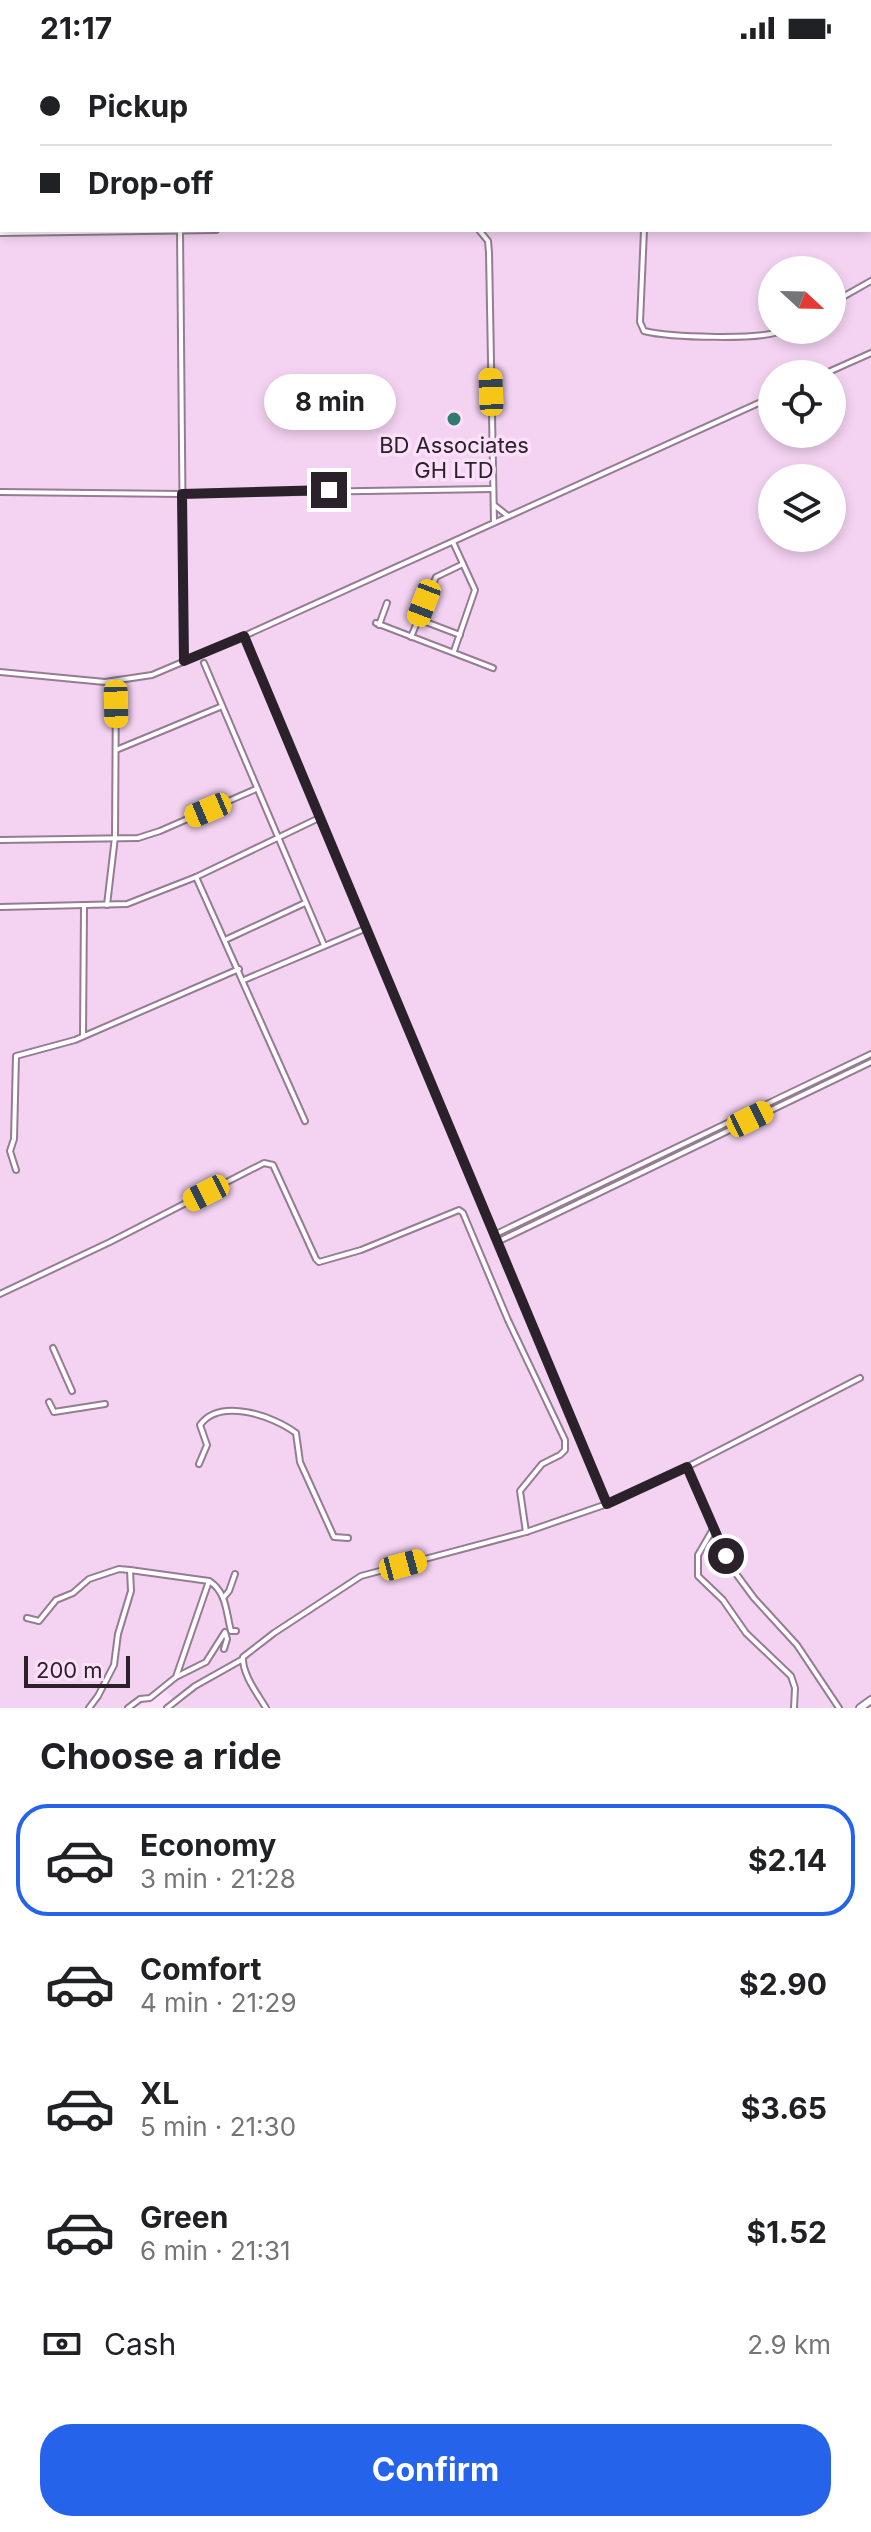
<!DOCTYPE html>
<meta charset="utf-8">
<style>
body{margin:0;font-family:Inter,sans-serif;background:#f2f2f2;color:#202124;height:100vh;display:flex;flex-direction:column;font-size:30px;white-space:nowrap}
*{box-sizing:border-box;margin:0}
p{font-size:26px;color:#757577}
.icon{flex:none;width:44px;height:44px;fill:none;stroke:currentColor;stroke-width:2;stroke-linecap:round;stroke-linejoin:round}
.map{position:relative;height:1652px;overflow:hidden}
.side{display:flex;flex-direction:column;background:#fff;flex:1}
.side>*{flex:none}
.banner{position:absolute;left:0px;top:0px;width:872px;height:176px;box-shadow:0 4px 12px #0003;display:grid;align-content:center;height:176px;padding:0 40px;background:#fff}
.needle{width:52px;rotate:112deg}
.buttons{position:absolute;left:758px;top:200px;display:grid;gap:16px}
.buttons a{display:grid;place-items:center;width:88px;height:88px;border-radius:50%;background:#fff;box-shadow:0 4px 12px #0003;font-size:40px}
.scale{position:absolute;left:24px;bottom:20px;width:106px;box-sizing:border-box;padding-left:8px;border:4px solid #2b212b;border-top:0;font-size:22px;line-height:28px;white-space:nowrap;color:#2b212b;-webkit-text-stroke:6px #fce0fa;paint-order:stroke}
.end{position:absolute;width:36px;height:36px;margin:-18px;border:10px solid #2b212b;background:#fff;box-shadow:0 0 0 4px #fff}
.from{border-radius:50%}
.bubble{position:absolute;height:56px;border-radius:28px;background:#fff;box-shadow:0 4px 12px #0003;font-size:26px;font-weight:700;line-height:56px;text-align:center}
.car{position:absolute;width:24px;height:48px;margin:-24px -12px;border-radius:10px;box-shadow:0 0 6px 2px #0007;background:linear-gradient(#f5c518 24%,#345 0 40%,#f5c518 0 76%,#345 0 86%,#f5c518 0)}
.banner b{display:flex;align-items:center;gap:28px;height:76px;font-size:30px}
.banner b+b{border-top:2px solid #e0e0e0}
.banner i{width:20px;height:20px;background:#202124}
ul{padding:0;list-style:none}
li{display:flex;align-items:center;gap:24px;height:112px;margin:0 16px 12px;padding:0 24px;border:4px solid transparent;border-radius:32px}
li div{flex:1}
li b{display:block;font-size:30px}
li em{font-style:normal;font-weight:700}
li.selected{border-color:#2563eb}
li>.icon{width:72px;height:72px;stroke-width:1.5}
h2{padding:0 40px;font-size:36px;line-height:96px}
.pay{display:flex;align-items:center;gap:20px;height:88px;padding:0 40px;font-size:30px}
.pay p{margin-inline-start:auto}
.cta{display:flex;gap:16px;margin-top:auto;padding:16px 40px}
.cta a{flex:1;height:92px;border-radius:32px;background:#2563eb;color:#fff;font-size:32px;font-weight:700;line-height:92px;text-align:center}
.status{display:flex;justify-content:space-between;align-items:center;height:56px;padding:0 40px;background:#fff;direction:ltr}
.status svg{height:22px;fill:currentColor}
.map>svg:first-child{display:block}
.built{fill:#f4d3f2;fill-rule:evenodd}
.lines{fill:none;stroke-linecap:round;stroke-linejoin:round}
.minor-casing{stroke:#957c93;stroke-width:8}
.major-casing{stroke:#957c93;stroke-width:10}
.minor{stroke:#fff;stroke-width:4}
.major{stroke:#fff;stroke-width:6}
.route{stroke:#2b212b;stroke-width:10}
.poi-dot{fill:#327971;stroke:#fce0fa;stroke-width:3}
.labels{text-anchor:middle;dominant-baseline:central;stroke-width:7;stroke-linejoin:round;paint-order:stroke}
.poi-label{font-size:22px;fill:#2b212b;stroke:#fce0fa}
</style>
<div class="status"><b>21:17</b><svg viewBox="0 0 49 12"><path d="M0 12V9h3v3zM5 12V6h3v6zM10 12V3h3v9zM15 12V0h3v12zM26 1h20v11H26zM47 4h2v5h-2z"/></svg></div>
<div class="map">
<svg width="871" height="1652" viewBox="0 0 871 1652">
<rect width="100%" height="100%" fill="#fce0fa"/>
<path class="built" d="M0 0H871V1640L855 1652H171L176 1647 166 1634 135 1652H0ZM2 2H870V174H2ZM772 214H832V274H772ZM772 318H832V378H772ZM772 422H832V482H772Z"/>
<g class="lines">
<defs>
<g id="minor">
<polyline points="348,0 348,2"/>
<polyline points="466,0 466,2"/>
<polyline points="648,0 649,2"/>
<polyline points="78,2 78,0"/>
<polyline points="235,2 235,0"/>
<polyline points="615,2 628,0"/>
<polyline points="870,9 871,9"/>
<polyline points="0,26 2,26"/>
<polyline points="0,60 2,59"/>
<polyline points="479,174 488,185 489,197 494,466"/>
<path d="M644 174 640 266 644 275C668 281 763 285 783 274"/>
<polyline points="180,175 184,605"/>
<polyline points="0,177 216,174"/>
<polyline points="832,247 871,225"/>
<polyline points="824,318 871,297"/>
<polyline points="0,436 182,438 492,433"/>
<polyline points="494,449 508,460"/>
<polyline points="453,486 475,534 454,595"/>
<polyline points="418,563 460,579"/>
<polyline points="376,567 493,612"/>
<polyline points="379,569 387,547"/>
<polyline points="244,580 607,1448"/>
<polyline points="411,581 436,521 463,508"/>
<polyline points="204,607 324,889"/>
<polyline points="0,616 105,626 152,619 244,580 772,341"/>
<polyline points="116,694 220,651"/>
<polyline points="0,784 138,782 160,775 256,733"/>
<polyline points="196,821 305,1065"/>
<polyline points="107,849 115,781 116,626"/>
<polyline points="0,851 127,848 196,821 319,762"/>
<polyline points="225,884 305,847"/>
<polyline points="244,924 367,872"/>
<polyline points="83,980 84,851"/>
<polyline points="16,1114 10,1095 14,1083 16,1000 75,984 239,913"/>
<polyline points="494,1179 871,998"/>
<polyline points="497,1186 871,1006"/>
<polyline points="0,1238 110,1186 264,1107 273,1109 316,1203 319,1206 361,1194 459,1154 463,1157 508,1264 565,1384 565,1394 560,1399 542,1408 520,1435 526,1476"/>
<polyline points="53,1292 72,1335"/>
<polyline points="49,1346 54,1356 105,1348"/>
<path d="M199 1408 207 1389 200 1369C220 1341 273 1360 296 1377L300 1406 334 1481 348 1482"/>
<polyline points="687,1411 731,1511 754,1542 797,1589 839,1652"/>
<polyline points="713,1473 698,1499 698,1520 723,1544 746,1577 791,1620 795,1632 794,1652"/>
<path d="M130 1514 209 1525C227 1536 226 1557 231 1575H236"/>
<polyline points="223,1542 229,1535 235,1518"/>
<polyline points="27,1562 39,1565 56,1544 73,1537 89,1523 119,1513 130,1514 131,1535 118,1578 114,1609 98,1640 89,1652"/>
<polyline points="178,1620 206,1606 225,1576 227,1583 224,1593"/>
<polyline points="128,1652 140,1643 150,1642 176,1621 209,1525"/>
<polyline points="167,1652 195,1630 243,1603"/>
<path d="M266 1652C257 1637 242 1618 243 1601L274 1577 361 1520 526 1476 607 1448 687 1411 860 1322"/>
</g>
<polyline id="major" points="860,1652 871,1644"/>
</defs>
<use href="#minor" class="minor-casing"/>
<use href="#major" class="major-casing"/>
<use href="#minor" class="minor"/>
<use href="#major" class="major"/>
</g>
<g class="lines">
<polyline class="route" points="329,434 182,438 184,605 244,580 607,1448 687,1411 726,1500"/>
</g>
<circle class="poi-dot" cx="454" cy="363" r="8"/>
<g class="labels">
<g class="poi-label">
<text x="454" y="389">BD Associates<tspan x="454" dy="25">GH LTD</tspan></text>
</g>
</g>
</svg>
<div class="buttons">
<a><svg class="needle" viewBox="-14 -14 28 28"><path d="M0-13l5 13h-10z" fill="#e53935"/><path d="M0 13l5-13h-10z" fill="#757577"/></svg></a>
<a><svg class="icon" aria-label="locate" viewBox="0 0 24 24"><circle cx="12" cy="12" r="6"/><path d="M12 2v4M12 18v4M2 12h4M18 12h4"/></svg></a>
<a><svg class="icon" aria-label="layers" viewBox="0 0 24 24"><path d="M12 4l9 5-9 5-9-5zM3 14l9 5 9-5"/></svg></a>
</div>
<div class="scale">200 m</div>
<i class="end from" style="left:726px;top:1500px"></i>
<i class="end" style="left:329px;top:434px"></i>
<div class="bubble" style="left:264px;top:318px;width:132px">8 min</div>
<i class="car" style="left:491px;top:336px;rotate:358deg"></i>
<i class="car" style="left:424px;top:547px;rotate:201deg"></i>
<i class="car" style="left:116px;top:648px;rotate:179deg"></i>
<i class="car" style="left:208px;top:754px;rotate:247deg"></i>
<i class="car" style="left:750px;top:1063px;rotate:64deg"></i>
<i class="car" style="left:206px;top:1137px;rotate:243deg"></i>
<i class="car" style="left:403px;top:1509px;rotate:75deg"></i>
<div class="banner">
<b><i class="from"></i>Pickup</b>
<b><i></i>Drop-off</b>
</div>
</div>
<section class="side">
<h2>Choose a ride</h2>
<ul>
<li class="selected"><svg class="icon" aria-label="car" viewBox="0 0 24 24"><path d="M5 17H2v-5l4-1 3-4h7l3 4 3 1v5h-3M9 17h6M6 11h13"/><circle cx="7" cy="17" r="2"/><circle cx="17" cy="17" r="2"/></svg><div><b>Economy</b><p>3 min · 21:28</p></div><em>$2.14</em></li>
<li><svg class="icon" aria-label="car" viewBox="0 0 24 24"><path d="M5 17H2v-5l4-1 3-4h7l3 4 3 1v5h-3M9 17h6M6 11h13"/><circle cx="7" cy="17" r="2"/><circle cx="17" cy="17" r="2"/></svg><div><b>Comfort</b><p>4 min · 21:29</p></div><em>$2.90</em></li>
<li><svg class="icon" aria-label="car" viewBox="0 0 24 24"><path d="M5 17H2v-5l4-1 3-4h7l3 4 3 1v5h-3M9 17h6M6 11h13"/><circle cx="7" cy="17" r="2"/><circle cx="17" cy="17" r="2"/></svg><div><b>XL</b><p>5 min · 21:30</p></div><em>$3.65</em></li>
<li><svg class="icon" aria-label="car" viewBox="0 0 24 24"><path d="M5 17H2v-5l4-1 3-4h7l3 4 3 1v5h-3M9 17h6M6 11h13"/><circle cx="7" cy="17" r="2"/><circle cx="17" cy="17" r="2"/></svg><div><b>Green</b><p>6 min · 21:31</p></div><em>$1.52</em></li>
</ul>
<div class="pay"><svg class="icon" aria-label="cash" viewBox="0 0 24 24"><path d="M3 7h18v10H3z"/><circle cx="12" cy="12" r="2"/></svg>Cash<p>2.9 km</p></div>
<div class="cta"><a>Confirm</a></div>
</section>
